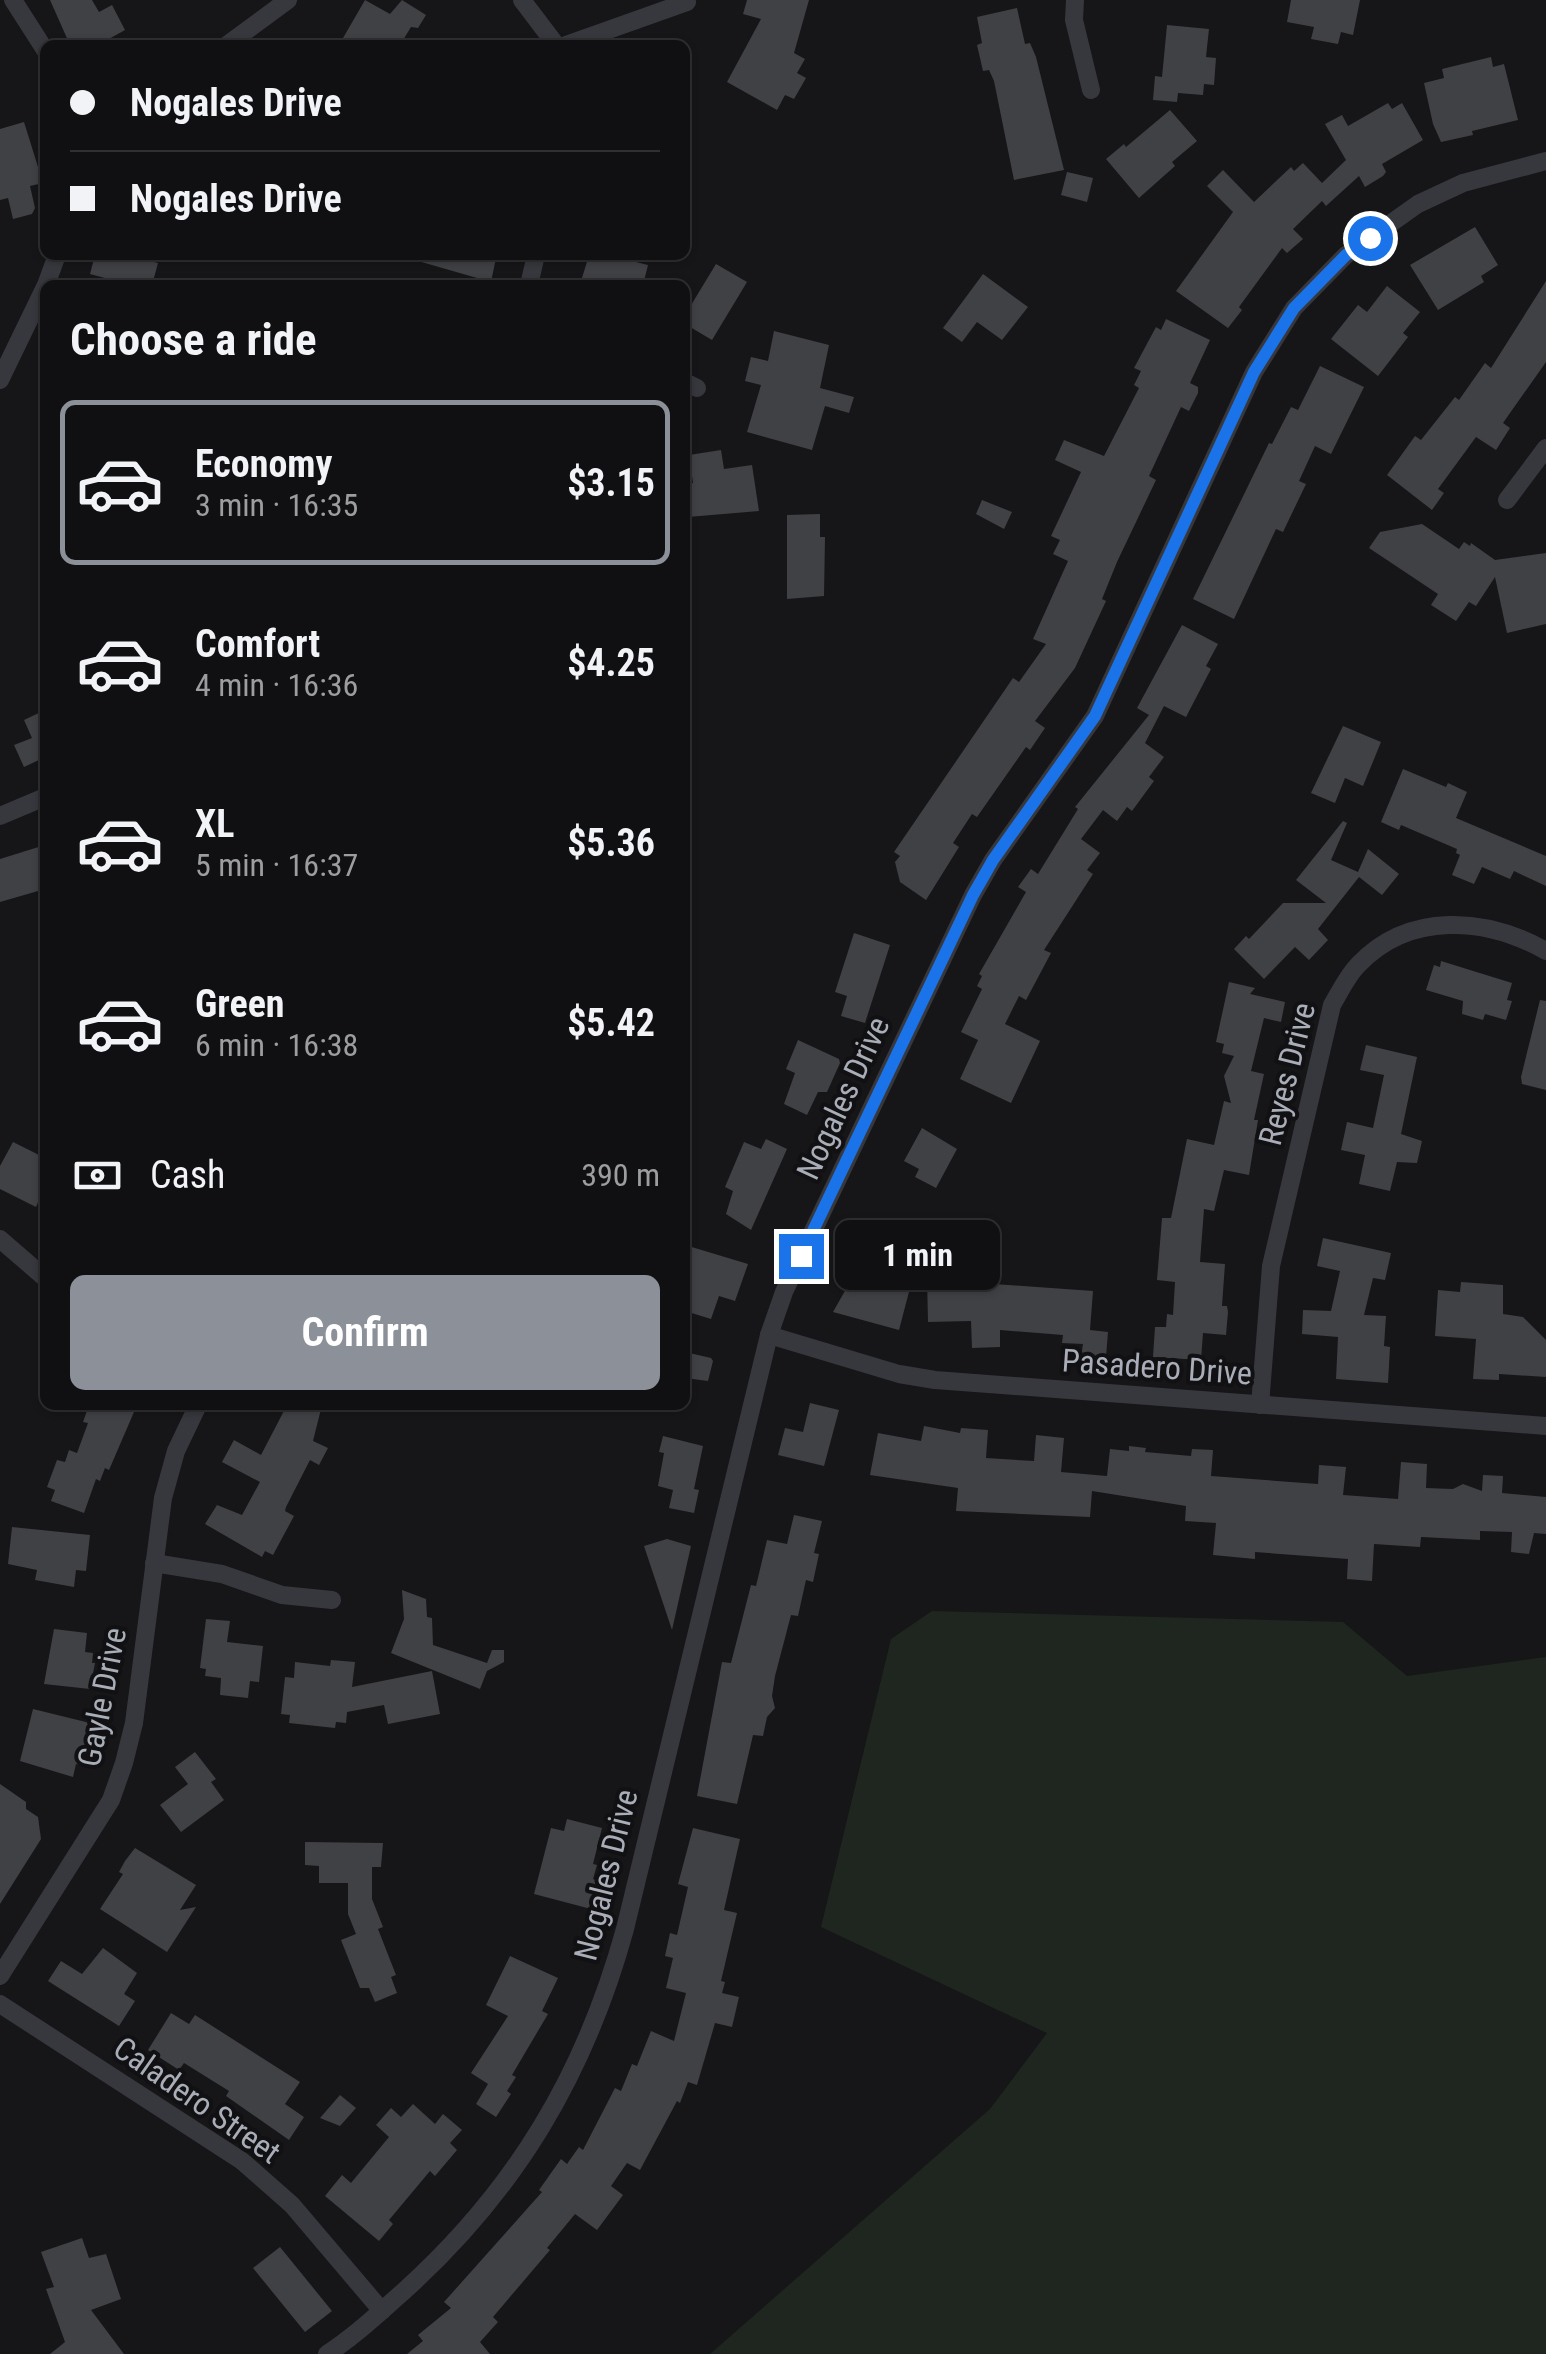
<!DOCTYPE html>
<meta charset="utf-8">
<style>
body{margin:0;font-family:"Roboto Condensed",sans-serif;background:#1e1e20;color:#f1f3f6;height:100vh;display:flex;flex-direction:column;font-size:38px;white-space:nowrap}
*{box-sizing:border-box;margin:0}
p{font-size:32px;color:#9c9d9f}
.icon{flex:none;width:55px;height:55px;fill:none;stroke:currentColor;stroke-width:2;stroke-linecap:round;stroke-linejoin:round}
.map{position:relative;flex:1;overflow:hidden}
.sheet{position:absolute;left:40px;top:280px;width:650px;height:1130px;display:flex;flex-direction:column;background:#101012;border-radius:15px;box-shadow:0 2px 8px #0004,0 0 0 2px #303032}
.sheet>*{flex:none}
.banner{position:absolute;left:40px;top:40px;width:650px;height:220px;border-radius:15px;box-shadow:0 2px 8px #0004,0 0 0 2px #303032;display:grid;align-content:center;height:220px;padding:0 30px;background:#101012}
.end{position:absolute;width:45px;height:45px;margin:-22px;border:12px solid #1a73e8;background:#fff;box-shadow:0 0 0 5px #fff}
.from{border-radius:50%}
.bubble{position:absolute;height:70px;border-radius:15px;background:#101012;box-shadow:0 2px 8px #0004,0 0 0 2px #303032;font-size:32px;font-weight:700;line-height:70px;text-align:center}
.banner b{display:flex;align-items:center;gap:35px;height:95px;font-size:38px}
.banner b+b{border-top:2px solid #303032}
.banner i{width:25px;height:25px;background:#f1f3f6}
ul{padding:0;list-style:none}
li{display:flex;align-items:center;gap:30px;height:165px;margin:0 20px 15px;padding:0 10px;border:5px solid transparent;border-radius:15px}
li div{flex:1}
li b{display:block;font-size:38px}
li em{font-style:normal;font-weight:700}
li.selected{border-color:#8c9099}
li>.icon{width:90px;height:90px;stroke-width:1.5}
h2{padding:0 30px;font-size:45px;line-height:120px}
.pay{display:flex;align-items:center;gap:25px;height:110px;padding:0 30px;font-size:38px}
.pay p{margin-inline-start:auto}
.action{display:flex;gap:20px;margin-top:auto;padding:20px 30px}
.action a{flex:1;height:115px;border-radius:15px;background:#8c9099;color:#fff;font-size:40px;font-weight:700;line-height:115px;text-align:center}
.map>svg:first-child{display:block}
.green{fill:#1e261f}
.building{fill:#404145}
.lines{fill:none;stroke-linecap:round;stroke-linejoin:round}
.minor{stroke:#37383d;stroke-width:18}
.route{stroke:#1a73e8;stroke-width:12}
.labels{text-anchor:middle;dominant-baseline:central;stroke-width:8;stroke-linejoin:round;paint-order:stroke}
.street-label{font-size:32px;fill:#a8adb8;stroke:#111113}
</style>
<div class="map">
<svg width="1546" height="2354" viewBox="0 0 1546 2354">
<rect width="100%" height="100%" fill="#161618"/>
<polygon class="green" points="932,1611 1343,1622 1407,1676 1546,1657 1546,2354 710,2354 990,2109 1047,2033 821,1927 891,1639"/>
<g class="building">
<polygon points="50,0 92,0 99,12 112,5 125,30 98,45 70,45"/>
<polygon points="365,0 390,14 402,0 426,15 418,28 411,27 400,45 339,45"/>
<polygon points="747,0 809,0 794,53 805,59 797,73 806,78 794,99 785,95 777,110 727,82 761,19 743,14"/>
<polygon points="1291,0 1360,0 1353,35 1341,32 1338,44 1311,39 1314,27 1287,22"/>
<polygon points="1017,8 1025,44 1030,43 1036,57 1064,170 1014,180 994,81 989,70 983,71 977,45 982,43 977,17"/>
<polygon points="1167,25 1209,29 1206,57 1216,58 1214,85 1204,84 1203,95 1178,93 1177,102 1153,100 1155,76 1162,77"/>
<polygon points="1491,57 1493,67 1504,64 1518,120 1472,131 1473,135 1441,142 1433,124 1424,83 1444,78 1442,69"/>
<polygon points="1388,103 1392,109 1402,103 1423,140 1382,164 1386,172 1383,176 1365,187 1359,176 1326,206 1322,201 1293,229 1303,239 1287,253 1282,248 1239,307 1242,310 1228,328 1176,291 1233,212 1207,186 1223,170 1254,202 1291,167 1294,171 1303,163 1322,183 1346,160 1325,124 1342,115 1348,126"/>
<polygon points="1170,110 1197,141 1172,162 1175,166 1139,198 1106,159 1124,144 1126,147"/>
<polygon points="24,122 43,183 30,186 35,208 32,214 13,219 8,198 0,200 0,129"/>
<polygon points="1067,172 1093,178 1087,202 1061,195"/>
<polygon points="1475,227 1498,265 1481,276 1484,282 1438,310 1410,265"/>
<polygon points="95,255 136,262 137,258 158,263 152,285 115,285 116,281 90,274"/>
<polygon points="418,255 484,255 496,258 491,282 418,261"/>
<polygon points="589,255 608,255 648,265 643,285 597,285 598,282 582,278"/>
<polygon points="716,264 747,282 712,340 685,324 685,315"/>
<polygon points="983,274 1028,307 1002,340 977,322 962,342 943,328"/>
<polygon points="1546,281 1546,362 1503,423 1510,428 1496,450 1476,437 1438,489 1444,493 1432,510 1387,475 1415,436 1421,440 1455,397 1459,400 1485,363 1491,368"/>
<polygon points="1387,286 1420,312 1403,333 1408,337 1378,376 1331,339 1358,305 1367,312"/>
<polygon points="1166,319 1210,340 1190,383 1198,387 1198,393 1189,411 1181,407 1149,476 1156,480 1117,562 1102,599 1106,601 1075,668 1035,721 1045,728 1030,750 1026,747 977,817 972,814 953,843 959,847 926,900 900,882 895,862 900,856 894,852 1013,678 1019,682 1046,644 1033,639 1068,561 1053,554 1060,540 1051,536 1081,472 1055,460 1064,440 1104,456 1139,388 1134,385 1141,371 1134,368 1156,327 1161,330"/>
<polygon points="774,331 829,345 820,388 854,397 849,413 825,406 812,450 747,432 761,385 745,381 751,357 768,361"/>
<polygon points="1320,366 1364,387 1331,454 1315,446 1299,481 1306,484 1283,532 1276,529 1234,619 1193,599 1269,443 1272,444 1291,407 1298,410"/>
<polygon points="721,450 724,469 752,465 759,511 688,517 685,491 686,484 693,483 689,455"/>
<polygon points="982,500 1012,512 1004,529 976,514"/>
<polygon points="820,514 820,537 825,537 824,596 787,599 787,515"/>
<polygon points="1422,524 1459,549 1464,542 1470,546 1471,543 1495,560 1546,553 1546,624 1507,633 1495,577 1476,606 1469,602 1456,621 1431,605 1438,594 1369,548 1380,532"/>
<polygon points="1182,625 1218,644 1206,666 1211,669 1186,717 1164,706 1145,743 1164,757 1149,777 1154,781 1132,811 1127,807 1117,821 1103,810 1081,839 1100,853 1087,870 1093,874 1044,950 1051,953 1026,1000 1019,996 1005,1024 1040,1041 1011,1103 960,1079 978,1040 961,1032 982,989 977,986 982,976 979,974 1026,892 1018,887 1031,869 1038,874 1078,809 1075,807 1149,715 1137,708"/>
<polygon points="45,710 45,768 41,759 24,767 14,745 32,738 24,720"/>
<polygon points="1343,726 1381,742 1363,786 1345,778 1335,803 1311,793"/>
<polygon points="1403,769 1446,787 1448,783 1467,792 1456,818 1546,856 1546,886 1514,871 1510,879 1482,867 1474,884 1452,875 1460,855 1456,853 1457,849 1401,825 1399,830 1381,822"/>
<polygon points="1343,821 1347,823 1331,860 1358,872 1368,849 1399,874 1382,895 1359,877 1318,929 1328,940 1309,960 1295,947 1264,979 1234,949 1246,936 1249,939 1283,903 1326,903 1296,880"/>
<polygon points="45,845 45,889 0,902 0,859"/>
<polygon points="854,933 890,945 865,1023 841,1016 847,996 835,992"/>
<polygon points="1441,961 1512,983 1507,1000 1512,1001 1506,1020 1485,1014 1483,1020 1462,1014 1463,1001 1426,990 1434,965 1440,967"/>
<polygon points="1229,982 1255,988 1250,994 1285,1002 1281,1022 1264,1018 1251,1071 1264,1074 1254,1120 1258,1120 1249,1175 1224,1170 1214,1211 1204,1209 1200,1262 1225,1264 1222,1306 1227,1306 1228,1312 1226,1335 1203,1333 1201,1360 1153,1357 1155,1327 1166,1327 1167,1314 1173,1315 1175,1282 1157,1280 1162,1218 1171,1218 1187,1139 1214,1145 1224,1101 1231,1103 1224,1076 1234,1056 1222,1053 1224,1044 1216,1042"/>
<polygon points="1540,1000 1546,1001 1546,1090 1522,1084 1521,1077"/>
<polygon points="798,1040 839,1059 840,1063 827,1092 818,1092 807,1115 784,1104 795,1073 786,1069"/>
<polygon points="1366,1045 1417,1057 1401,1134 1422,1141 1417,1163 1397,1162 1390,1191 1359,1184 1365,1155 1341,1150 1347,1122 1373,1128 1384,1075 1360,1070"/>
<polygon points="922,1128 957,1149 936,1188 915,1177 919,1169 904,1161"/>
<polygon points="766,1139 787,1149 751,1230 726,1214 733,1191 725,1187 744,1142 761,1149"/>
<polygon points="13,1142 45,1158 45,1203 39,1200 36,1207 0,1189 0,1166"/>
<polygon points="1323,1238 1391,1253 1385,1280 1373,1278 1364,1315 1386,1316 1384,1346 1390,1347 1388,1383 1336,1379 1338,1337 1302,1334 1303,1310 1331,1311 1340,1271 1317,1266"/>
<polygon points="685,1245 748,1264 735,1301 719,1296 711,1319 685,1311"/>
<polygon points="870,1258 915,1269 899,1330 833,1312 850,1282 863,1286"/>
<polygon points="993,1275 994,1284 1093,1291 1090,1330 1108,1332 1106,1357 1081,1356 1083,1344 1062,1343 1063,1335 1000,1330 1000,1347 972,1348 971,1321 928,1322 927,1277"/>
<polygon points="1461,1282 1503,1285 1503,1314 1523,1317 1546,1340 1546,1377 1499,1374 1499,1380 1473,1379 1476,1339 1435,1336 1438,1290 1460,1292"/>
<polygon points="685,1352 711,1358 713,1361 708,1381 685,1378"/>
<polygon points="810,1403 839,1410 824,1466 778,1455 785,1428 803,1432"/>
<polygon points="89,1405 137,1405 109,1470 105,1468 100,1481 96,1479 84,1513 51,1501 55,1490 47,1487 57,1460 65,1462 69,1450 77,1453 88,1423 83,1422"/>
<polygon points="287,1405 322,1405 313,1441 328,1448 319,1465 310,1460 286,1507 285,1511 294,1516 273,1555 265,1551 262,1557 205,1524 217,1505 242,1515 260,1482 222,1462 234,1440 261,1455"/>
<polygon points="924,1426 960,1433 961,1428 988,1430 986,1458 1034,1461 1036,1435 1064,1438 1061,1472 1107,1476 1110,1449 1129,1451 1129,1446 1146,1448 1145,1452 1191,1456 1192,1449 1213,1450 1211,1476 1318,1484 1319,1465 1346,1467 1343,1495 1398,1499 1401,1462 1427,1464 1426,1488 1453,1489 1463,1484 1482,1491 1483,1475 1503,1476 1502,1493 1546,1497 1546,1534 1534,1533 1529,1554 1511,1552 1512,1532 1480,1531 1480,1540 1421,1537 1420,1547 1374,1544 1372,1581 1347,1579 1348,1559 1255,1552 1255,1559 1213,1555 1216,1523 1185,1521 1186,1506 1092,1491 1090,1517 956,1511 958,1488 870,1475 878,1433 921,1441"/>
<polygon points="663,1436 703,1446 694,1489 699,1490 694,1513 669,1508 673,1490 658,1486 664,1453 659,1452"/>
<polygon points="794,1515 822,1521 814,1553 819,1554 813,1582 806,1580 798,1616 791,1615 775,1676 772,1696 775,1708 767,1717 763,1736 753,1735 737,1804 697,1796 722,1662 731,1663 751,1585 756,1586 767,1540 787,1544"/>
<polygon points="12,1527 90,1535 86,1571 76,1570 74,1587 35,1580 37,1570 8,1564"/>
<polygon points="667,1539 691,1546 672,1630 644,1546"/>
<polygon points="402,1590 426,1599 427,1617 432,1618 433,1645 487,1663 492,1650 504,1650 504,1662 487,1671 480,1689 391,1653 404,1619"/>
<polygon points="206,1619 230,1621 227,1642 263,1646 259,1682 250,1681 248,1698 220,1695 221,1678 205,1676 206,1669 200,1668"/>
<polygon points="54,1629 87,1633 85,1652 93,1653 92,1663 95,1663 90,1689 44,1684"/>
<polygon points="331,1660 355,1662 352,1687 432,1671 440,1714 388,1724 384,1705 347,1712 346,1723 336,1722 335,1728 289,1723 290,1715 281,1714 285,1677 294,1678 295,1662 330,1666"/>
<polygon points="33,1709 90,1723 82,1765 76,1764 73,1777 20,1761"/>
<polygon points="195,1752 216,1779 211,1782 224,1800 181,1832 160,1805 188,1784 175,1767"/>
<polygon points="0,1784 26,1802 26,1809 38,1817 41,1839 0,1904"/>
<polygon points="567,1819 602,1828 593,1864 597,1865 593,1879 598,1881 591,1909 534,1894 551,1828 564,1831"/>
<polygon points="693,1828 740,1839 724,1910 737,1913 721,1981 725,1982 722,1993 739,1997 732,2027 715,2023 697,2085 688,2082 680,2103 677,2101 640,2170 627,2163 611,2186 623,2195 597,2230 575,2214 547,2248 550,2250 493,2317 498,2322 480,2342 490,2354 407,2354 423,2341 418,2335 451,2308 444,2302 542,2192 539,2190 561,2159 567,2164 579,2147 583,2150 615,2088 621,2091 632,2064 637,2066 651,2031 674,2041 686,1993 666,1988 673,1958 665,1956 670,1933 677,1935 688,1887 678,1884"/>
<polygon points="305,1842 383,1843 381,1867 372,1867 372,1899 383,1927 378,1929 396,1975 391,1977 397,1993 375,2002 369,1988 360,1988 341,1940 356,1934 348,1914 348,1883 319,1883 319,1866 305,1865"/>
<polygon points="135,1848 196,1885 180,1910 196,1907 167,1952 100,1909 123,1874 119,1872 125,1861"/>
<polygon points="103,1948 137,1973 124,1994 135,2001 119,2026 48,1981 61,1961 82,1974"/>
<polygon points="510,1956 558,1978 542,2011 548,2014 512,2075 516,2077 507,2091 511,2094 496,2117 476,2104 488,2084 471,2073 508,2016 486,2005"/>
<polygon points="171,2013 189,2024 195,2015 300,2082 285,2104 304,2117 289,2140 226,2096 229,2091 184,2063 179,2070 148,2050"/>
<polygon points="340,2095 356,2108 340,2126 320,2118"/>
<polygon points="413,2104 435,2124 443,2114 462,2130 450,2143 457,2150 435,2176 430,2171 389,2220 393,2224 379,2241 325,2196 342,2175 351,2183 389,2137 376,2125 391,2108 401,2117"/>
<polygon points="82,2238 89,2258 106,2254 121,2299 91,2310 124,2354 50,2354 65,2342 46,2289 54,2287 41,2252"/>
<polygon points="280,2247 332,2311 305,2332 253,2268"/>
</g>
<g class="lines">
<g class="minor">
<polyline points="13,0 45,50"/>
<polyline points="522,0 556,45"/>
<polyline points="1075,0 1074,20 1091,90"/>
<polyline points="227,45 288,0"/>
<polyline points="566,45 687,2"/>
<polyline points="46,285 57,255"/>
<polyline points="529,285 536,255"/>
<polyline points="0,380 45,287"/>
<polyline points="685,382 697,388"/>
<polyline points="1507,500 1546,448"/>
<polyline points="0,816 45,797"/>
<polyline points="0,1239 45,1278"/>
<polyline points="769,1335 899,1374 935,1380 1546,1426"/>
<path d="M1260 1405 1271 1266 1332 1005C1340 992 1347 976 1358 965 1409 911 1486 917 1546 951"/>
<polyline points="154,1563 222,1574 282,1595 332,1600"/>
<polyline points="0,1976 111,1800 124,1763 134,1723 163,1498 176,1451 198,1405"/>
<polyline points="0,2004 242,2161 292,2205 382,2311"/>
<path d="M327 2354C355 2336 379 2313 404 2291 516 2190 585 2074 625 1929L769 1335 784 1292 973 895 993 860 1095 716 1254 372 1294 308 1346 255 1418 204 1463 183 1546 161"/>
</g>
</g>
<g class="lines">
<polyline class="route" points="801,1256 973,895 993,860 1095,716 1254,372 1294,308 1346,255 1370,238"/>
</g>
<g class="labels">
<g class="street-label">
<text transform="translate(1287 1074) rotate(-76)">Reyes Drive</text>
<text transform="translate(843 1098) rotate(-65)">Nogales Drive</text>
<text transform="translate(1157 1367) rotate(4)">Pasadero Drive</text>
<text transform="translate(102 1697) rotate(-79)">Gayle Drive</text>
<text transform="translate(606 1875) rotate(-76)">Nogales Drive</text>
<text transform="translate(197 2100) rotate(35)">Caladero Street</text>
</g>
</g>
</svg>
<i class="end from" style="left:1370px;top:238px"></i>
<i class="end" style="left:801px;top:1256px"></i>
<div class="bubble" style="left:835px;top:1220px;width:165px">1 min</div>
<div class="banner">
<b><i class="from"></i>Nogales Drive</b>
<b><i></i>Nogales Drive</b>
</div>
<section class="sheet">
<h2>Choose a ride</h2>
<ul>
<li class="selected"><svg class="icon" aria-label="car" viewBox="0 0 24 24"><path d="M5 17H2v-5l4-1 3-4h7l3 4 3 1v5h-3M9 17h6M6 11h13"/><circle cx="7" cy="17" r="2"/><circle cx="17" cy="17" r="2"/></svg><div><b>Economy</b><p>3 min · 16:35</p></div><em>$3.15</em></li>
<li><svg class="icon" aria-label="car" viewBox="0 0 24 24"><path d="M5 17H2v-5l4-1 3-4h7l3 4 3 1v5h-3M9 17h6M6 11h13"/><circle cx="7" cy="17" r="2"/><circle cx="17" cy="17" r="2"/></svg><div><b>Comfort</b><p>4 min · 16:36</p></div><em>$4.25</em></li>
<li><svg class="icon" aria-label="car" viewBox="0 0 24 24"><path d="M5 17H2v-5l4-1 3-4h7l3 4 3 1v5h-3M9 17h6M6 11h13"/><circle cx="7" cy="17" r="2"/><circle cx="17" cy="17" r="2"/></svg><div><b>XL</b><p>5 min · 16:37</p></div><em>$5.36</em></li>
<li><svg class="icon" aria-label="car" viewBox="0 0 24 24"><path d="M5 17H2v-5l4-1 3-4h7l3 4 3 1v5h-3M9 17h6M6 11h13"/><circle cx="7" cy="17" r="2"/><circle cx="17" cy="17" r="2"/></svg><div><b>Green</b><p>6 min · 16:38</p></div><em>$5.42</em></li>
</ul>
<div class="pay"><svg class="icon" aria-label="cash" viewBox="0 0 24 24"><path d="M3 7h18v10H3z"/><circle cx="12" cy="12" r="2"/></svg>Cash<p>390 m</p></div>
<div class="action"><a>Confirm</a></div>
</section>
</div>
